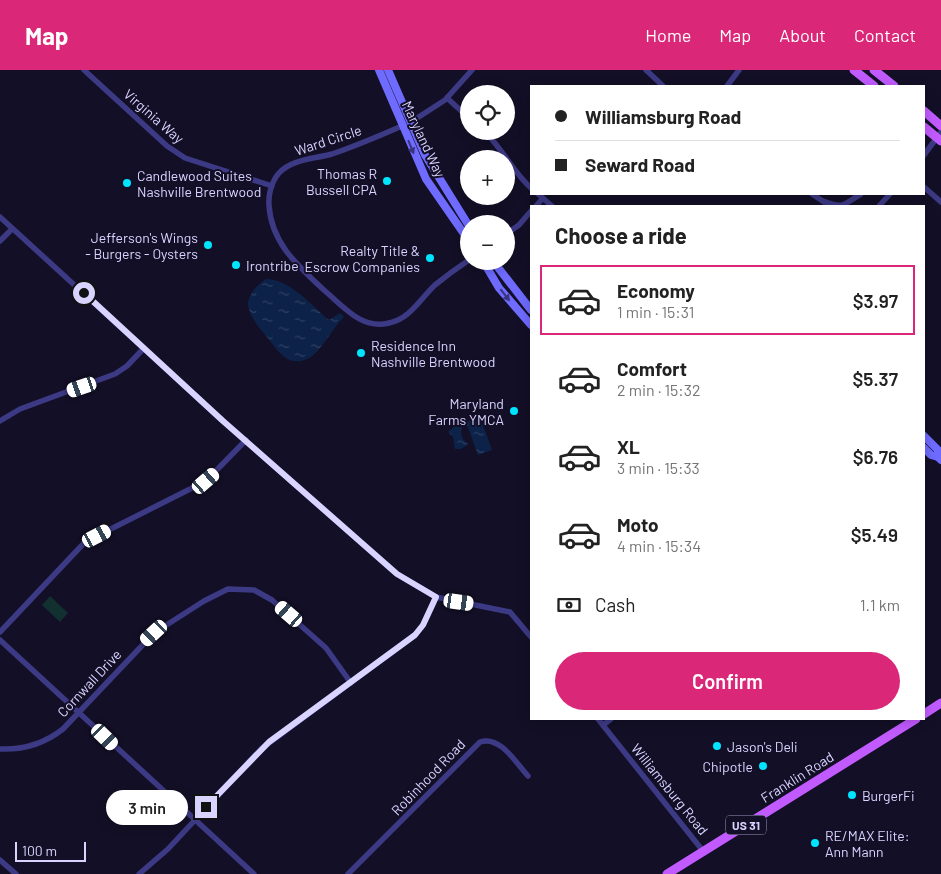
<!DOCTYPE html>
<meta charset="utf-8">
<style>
body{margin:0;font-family:Barlow,sans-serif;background:#f6f6f6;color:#222;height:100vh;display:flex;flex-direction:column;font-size:19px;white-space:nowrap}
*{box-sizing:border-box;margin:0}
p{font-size:16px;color:#767676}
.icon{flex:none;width:28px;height:28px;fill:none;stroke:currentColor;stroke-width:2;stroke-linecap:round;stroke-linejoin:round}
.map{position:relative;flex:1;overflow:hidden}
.side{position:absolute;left:530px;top:135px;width:395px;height:515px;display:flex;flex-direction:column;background:#fff;border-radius:0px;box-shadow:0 2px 12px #0003}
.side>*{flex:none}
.guide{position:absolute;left:530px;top:15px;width:395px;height:110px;border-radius:0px;box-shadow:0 2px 12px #0003;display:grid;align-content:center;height:110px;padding:0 25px;background:#fff}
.buttons{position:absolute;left:460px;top:15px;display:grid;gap:10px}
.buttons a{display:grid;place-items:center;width:55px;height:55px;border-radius:50%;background:#fff;box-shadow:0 2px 12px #0003;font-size:25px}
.scale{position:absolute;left:15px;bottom:12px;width:71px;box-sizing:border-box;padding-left:5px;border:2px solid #d9d4ff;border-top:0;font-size:14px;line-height:18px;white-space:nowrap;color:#d9d4ff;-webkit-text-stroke:4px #130f26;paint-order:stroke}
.end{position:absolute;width:22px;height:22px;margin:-11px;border:6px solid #d9d4ff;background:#111;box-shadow:0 0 0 2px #111}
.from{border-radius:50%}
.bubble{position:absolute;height:35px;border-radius:18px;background:#fff;box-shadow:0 2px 12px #0003;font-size:16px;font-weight:600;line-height:35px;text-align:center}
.car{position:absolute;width:15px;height:30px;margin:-15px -8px;border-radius:6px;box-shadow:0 0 4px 1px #0007;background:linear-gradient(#fff 24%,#345 0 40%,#fff 0 76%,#345 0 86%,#fff 0)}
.guide b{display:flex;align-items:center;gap:18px;height:48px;font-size:19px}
.guide b+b{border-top:1px solid #e0e0e0}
.guide i{width:12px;height:12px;background:#222}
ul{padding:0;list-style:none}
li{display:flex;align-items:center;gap:15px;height:70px;margin:0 10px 8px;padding:0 15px;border:2px solid transparent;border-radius:0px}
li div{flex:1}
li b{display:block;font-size:19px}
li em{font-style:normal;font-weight:600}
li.current{border-color:#db2777}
li>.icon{width:45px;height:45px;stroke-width:1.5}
h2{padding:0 25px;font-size:22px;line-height:60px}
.pay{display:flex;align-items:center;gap:12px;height:55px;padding:0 25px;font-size:19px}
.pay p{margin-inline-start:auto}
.button{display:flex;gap:10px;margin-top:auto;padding:10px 25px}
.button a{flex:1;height:58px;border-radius:30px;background:#db2777;color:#fff;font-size:20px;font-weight:600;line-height:58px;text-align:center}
header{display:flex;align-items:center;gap:30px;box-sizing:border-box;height:70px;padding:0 25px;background:#db2777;color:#fff}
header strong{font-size:24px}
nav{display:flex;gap:28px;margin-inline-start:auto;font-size:18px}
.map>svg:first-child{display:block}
.pitch{fill:#12302f}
.water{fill:url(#water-ripples)}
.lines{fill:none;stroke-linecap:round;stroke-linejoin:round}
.street{stroke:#3d3a85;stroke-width:5.5}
.secondary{stroke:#6f6bff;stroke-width:8}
.primary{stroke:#c25bff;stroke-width:9}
.oneway{fill:#38347d}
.route{stroke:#d9d4ff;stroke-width:6}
.poi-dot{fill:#00e5ff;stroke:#130f26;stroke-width:2}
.labels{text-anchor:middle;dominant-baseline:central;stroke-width:4;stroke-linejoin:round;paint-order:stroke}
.shield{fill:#130f26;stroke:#9e99be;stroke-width:1}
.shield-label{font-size:12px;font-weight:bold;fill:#d9d4ff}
.street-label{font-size:14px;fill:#d9d4ff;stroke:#130f26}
.poi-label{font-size:14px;fill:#d9d4ff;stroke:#130f26;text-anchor:start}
</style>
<header>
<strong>Map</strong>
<nav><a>Home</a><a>Map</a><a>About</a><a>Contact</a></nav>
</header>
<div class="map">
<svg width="941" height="804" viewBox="0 0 941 804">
<defs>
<pattern id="water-ripples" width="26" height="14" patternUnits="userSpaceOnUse" patternTransform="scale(1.25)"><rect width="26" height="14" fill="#0c2248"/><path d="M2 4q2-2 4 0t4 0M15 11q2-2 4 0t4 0" fill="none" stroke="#2f4163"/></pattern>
</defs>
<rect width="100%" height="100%" fill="#130f26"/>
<polygon class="pitch" points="50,526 68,543 60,552 42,535"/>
<g class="water">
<path d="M266 209C290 209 312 236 329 250L340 243 344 247C333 257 321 282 309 288 285 301 274 273 261 260 256 254 248 242 248 233 249 224 258 214 266 209Z"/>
<polygon points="480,347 492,380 478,385 466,352"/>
<path d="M454 357H462C460 364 462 371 469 374L461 379H455L453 367 448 362Z"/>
</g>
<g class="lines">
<g class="street">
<polyline points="84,0 167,76 185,88 272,116"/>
<polyline points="646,0 663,16"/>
<polyline points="727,16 739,0"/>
<polyline points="447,28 469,48"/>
<polyline points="411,52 445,30 472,0"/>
<path d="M402 56C379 66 356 76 332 84 314 89 292 89 279 103 272 111 268 124 269 135 271 173 298 196 325 221 344 237 362 260 389 253 410 249 421 228 435 215 446 206 457 198 469 190"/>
<path d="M484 61C503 79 512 101 531 118"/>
<polyline points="924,85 941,62"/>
<polyline points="924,117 941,132"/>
<polyline points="538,124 552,136"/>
<polyline points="812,124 824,132"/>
<path d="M823 131C845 139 842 135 861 124"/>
<polyline points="536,136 543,128"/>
<polyline points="879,136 890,124"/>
<polyline points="0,147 223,351 397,504 436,527 510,542 531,567"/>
<polyline points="506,164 519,155 531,141"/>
<polyline points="0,171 12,159"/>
<polyline points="0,351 20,339 115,304 127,296 144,278"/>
<polyline points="0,562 85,472 206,411 246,370"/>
<polyline points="0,570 254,804"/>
<polyline points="598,649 703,781"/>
<polyline points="603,655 611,649"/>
<path d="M0 679C24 680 44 674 63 659L154 563 204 531 228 519 254 520 272 530 326 578 351 613"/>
<polyline points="0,790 16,804"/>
<polyline points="139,804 168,779 261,679 415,565 423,555 436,527"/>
<path d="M348 804 480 672C500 665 516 693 528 706"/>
</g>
<g class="secondary">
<polyline points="379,0 426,109 469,171"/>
<polyline points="388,0 425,85 469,156"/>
<polyline points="483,191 499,218 531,255"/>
<polyline points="493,191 531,240"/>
<polyline points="924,366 938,380 938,387 941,390"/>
<polyline points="924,378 931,385 938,387"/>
</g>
<g class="primary">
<polyline points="854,0 874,16"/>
<polyline points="874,0 894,16"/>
<polyline points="924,41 941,56"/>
<polyline points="924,57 941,71"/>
<polyline points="924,644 941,633"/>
<polyline points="667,804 916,649"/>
</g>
</g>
<defs><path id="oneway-solid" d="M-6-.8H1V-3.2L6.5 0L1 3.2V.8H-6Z" transform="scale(1.25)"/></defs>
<g class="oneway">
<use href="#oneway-solid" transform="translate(411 77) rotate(68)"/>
<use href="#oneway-solid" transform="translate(505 225) rotate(52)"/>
</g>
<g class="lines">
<polyline class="route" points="84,223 223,351 397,504 436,527 423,555 415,565 269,672 206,737"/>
</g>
<g class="poi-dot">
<circle cx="387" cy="111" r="5"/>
<circle cx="127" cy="113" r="5"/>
<circle cx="208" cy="175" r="5"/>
<circle cx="430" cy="188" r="5"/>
<circle cx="236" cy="195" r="5"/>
<circle cx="361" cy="283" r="5"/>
<circle cx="514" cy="341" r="5"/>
<circle cx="717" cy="676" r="5"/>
<circle cx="763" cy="696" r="5"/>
<circle cx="852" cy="725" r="5"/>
<circle cx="815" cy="773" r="5"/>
</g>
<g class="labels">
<rect class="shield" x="726" y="745.5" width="40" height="19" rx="4"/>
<g class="shield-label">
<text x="746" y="755">US 31</text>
</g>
<g class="street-label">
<text transform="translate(154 46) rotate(41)">Virginia Way</text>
<text transform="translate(424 69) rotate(65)">Maryland Way</text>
<text transform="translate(328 70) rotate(-18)">Ward Circle</text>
<text transform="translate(89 613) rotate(-47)">Cornwall Drive</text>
<text transform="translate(428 707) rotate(-46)">Robinhood Road</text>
<text transform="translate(797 707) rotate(-32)">Franklin Road</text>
<text transform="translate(670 719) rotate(51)">Williamsburg Road</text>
</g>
<g class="poi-label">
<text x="377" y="103" text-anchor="end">Thomas R<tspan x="377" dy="16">Bussell CPA</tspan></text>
<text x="137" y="105">Candlewood Suites<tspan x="137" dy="16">Nashville Brentwood</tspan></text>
<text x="198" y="167" text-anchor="end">Jefferson's Wings<tspan x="198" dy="16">- Burgers - Oysters</tspan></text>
<text x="420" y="180" text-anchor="end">Realty Title &amp;<tspan x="420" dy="16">Escrow Companies</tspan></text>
<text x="246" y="195">Irontribe</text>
<text x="371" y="275">Residence Inn<tspan x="371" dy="16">Nashville Brentwood</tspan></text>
<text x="504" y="333" text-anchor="end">Maryland<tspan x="504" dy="16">Farms YMCA</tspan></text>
<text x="727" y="676">Jason's Deli</text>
<text x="753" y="696" text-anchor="end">Chipotle</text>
<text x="862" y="725">BurgerFi</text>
<text x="825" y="765">RE/MAX Elite:<tspan x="825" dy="16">Ann Mann</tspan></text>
</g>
</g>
</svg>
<div class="buttons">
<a><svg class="icon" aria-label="locate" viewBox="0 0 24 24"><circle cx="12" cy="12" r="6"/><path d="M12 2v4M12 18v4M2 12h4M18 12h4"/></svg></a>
<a>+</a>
<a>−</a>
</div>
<div class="scale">100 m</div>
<i class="end from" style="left:84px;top:223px"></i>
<i class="end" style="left:206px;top:737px"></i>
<div class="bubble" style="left:106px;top:720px;width:82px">3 min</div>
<i class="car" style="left:82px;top:317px;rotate:251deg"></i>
<i class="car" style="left:206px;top:411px;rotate:49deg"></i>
<i class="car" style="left:97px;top:466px;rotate:62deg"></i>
<i class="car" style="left:459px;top:532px;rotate:98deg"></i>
<i class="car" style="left:289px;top:544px;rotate:311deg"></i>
<i class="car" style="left:154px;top:563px;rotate:227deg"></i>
<i class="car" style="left:105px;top:667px;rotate:134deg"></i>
<div class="guide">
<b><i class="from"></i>Williamsburg Road</b>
<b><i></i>Seward Road</b>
</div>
<section class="side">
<h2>Choose a ride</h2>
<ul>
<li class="current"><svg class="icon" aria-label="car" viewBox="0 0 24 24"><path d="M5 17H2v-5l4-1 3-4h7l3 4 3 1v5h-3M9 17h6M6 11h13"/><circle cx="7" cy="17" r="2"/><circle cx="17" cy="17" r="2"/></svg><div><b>Economy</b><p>1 min · 15:31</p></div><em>$3.97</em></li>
<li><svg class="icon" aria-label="car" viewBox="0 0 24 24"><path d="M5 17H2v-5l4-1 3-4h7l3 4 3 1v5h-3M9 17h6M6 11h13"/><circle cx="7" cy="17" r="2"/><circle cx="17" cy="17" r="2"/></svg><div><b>Comfort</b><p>2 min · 15:32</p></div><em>$5.37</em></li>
<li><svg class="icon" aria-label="car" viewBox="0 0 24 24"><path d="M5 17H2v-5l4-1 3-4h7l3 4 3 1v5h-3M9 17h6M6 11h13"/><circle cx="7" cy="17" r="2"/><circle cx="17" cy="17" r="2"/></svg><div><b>XL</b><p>3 min · 15:33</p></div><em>$6.76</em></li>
<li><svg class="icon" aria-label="car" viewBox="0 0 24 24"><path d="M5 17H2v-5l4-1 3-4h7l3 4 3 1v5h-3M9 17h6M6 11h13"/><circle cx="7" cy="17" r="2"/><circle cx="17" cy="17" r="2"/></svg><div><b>Moto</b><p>4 min · 15:34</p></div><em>$5.49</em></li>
</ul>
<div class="pay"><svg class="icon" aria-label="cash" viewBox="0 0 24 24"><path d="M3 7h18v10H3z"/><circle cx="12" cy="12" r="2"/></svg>Cash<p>1.1 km</p></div>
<div class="button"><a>Confirm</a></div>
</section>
</div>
